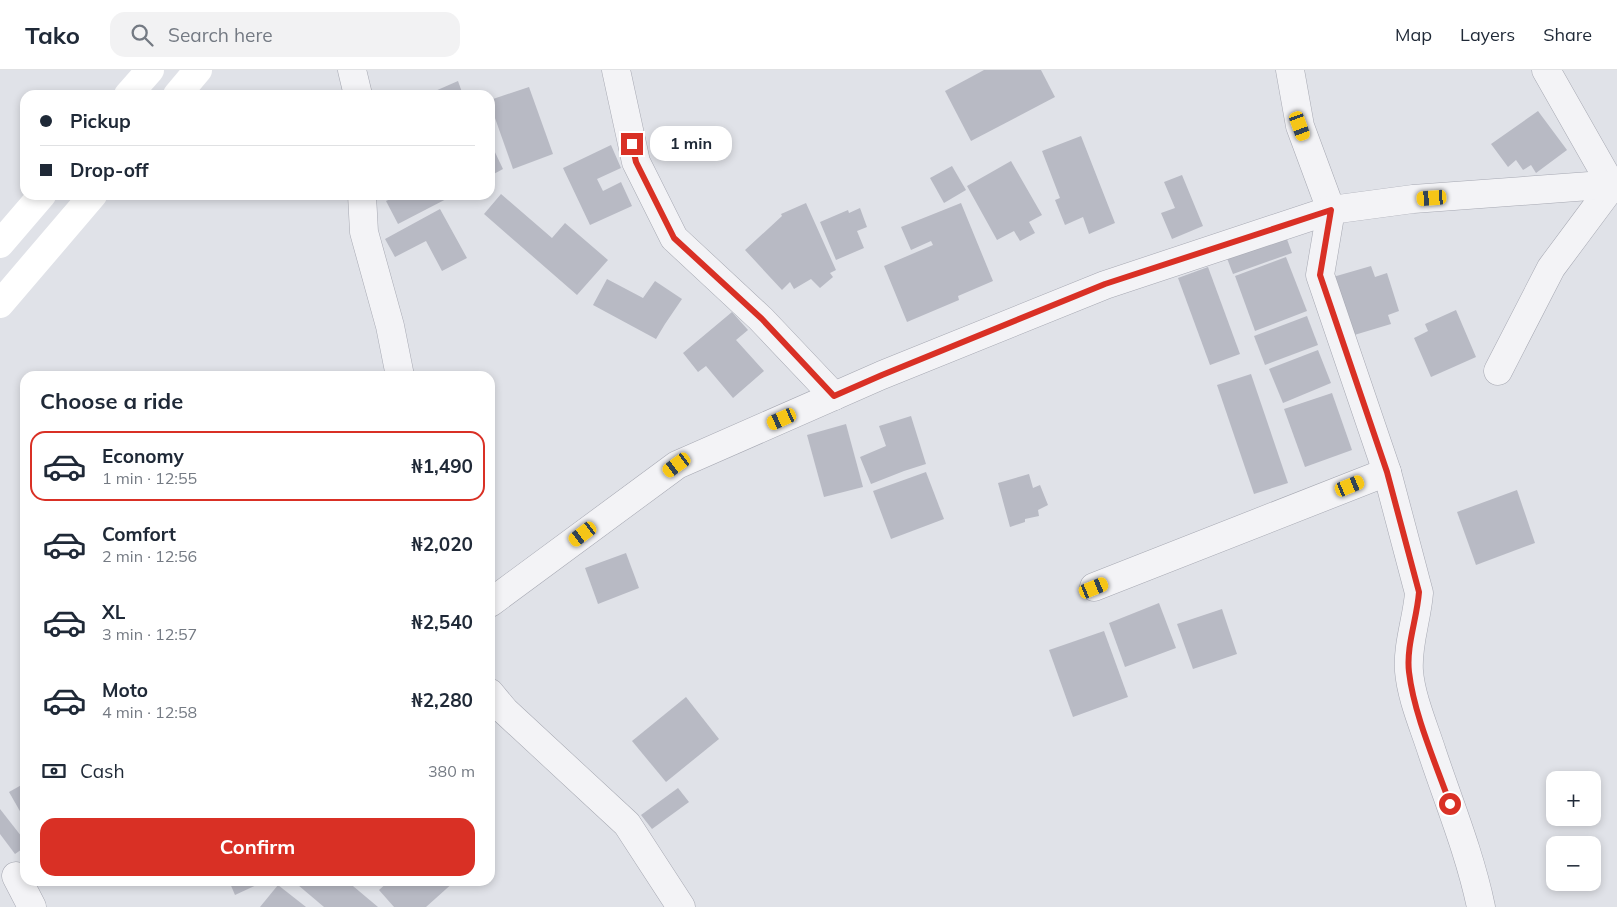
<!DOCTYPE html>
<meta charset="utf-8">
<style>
body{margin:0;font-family:Mulish,sans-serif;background:#f2f2f3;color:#1f2937;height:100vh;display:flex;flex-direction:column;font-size:19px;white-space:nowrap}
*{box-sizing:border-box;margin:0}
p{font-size:16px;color:#747a83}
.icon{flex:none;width:28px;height:28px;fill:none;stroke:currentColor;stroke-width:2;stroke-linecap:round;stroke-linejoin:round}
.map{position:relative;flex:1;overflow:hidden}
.side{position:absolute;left:20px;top:301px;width:475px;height:515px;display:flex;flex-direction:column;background:#fff;border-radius:15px;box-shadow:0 2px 8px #0003}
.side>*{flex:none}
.banner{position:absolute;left:20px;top:20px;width:475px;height:110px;border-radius:15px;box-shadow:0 2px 8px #0003;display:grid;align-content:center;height:110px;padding:0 20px;background:#fff}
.tools{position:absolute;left:1546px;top:701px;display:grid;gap:10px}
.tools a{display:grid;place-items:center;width:55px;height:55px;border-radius:10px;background:#fff;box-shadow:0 2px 8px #0003;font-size:25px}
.end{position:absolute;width:22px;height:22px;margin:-11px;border:6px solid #d93025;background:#fff;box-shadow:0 0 0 2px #fff}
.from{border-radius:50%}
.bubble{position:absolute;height:35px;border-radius:15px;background:#fff;box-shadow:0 2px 8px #0003;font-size:16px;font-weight:700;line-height:35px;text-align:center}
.car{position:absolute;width:15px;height:30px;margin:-15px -8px;border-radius:6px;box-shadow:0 0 4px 1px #0007;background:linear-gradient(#f5c518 24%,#345 0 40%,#f5c518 0 76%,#345 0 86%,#f5c518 0)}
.banner b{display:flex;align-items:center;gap:18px;height:48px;font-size:19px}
.banner b+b{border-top:1px solid #e0e1e3}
.banner i{width:12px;height:12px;background:#1f2937}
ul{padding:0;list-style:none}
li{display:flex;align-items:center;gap:15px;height:70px;margin:0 10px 8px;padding:0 10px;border:2px solid transparent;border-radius:15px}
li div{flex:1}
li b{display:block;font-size:19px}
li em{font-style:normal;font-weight:700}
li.active{border-color:#d93025}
li>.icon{width:45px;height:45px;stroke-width:1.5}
h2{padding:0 20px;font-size:22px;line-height:60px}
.pay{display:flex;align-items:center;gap:12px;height:55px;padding:0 20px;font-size:19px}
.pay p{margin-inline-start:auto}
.action{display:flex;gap:10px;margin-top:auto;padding:10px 20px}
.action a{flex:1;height:58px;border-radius:15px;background:#d93025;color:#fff;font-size:20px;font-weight:700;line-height:58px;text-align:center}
header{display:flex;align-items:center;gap:30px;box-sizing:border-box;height:70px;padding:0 25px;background:#fff;border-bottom:1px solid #e0e1e3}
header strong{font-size:24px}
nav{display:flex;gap:28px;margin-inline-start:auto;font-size:18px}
.search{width:350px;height:45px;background:#f2f2f3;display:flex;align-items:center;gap:12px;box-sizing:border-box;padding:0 18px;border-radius:15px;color:#747a83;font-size:19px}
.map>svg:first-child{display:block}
.building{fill:#b8bac4}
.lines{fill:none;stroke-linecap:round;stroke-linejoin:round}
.street-casing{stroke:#a6a8b2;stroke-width:29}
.street{stroke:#f3f3f6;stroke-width:28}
.secondary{stroke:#fff;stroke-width:28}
.route{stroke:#d93025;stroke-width:6}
</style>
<header>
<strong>Tako</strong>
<div class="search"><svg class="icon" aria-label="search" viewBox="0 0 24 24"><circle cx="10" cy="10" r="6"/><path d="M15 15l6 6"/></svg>Search here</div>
<nav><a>Map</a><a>Layers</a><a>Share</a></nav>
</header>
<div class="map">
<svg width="1617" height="837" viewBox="0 0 1617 837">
<rect width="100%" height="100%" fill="#e0e2e8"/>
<g class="building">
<polygon points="984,0 1041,0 1055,27 971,71 945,21"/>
<polygon points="458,11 463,25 426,25"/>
<polygon points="529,17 553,84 513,99 490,34 490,30"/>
<polygon points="1538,41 1567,80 1536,103 1531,95 1523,100 1516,90 1508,97 1491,74"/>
<polygon points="1081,66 1115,153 1089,164 1083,147 1065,155 1055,130 1060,128 1042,81"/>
<polygon points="611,75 621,98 597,109 603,121 621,112 632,136 590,155 563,98"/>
<polygon points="492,76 503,99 490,106 490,77"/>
<polygon points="1011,91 1042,145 1029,152 1035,163 1020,171 1014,161 997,170 967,116"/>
<polygon points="952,96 966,120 944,133 930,108"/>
<polygon points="1182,105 1203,156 1172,169 1161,143 1175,138 1164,112"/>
<polygon points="501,124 552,168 565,153 608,190 577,225 484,144"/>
<polygon points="399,125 454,125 398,154 386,131"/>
<polygon points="806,133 836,200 830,203 833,207 820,218 811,209 794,219 790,212 782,220 745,180 782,146 781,144"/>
<polygon points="961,133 993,211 958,226 959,230 907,252 884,196 933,175 931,171 911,180 901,157"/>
<polygon points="860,138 867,157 857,161 864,178 836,190 820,152 848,140 849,143"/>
<polygon points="440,139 467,188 442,201 426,171 395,187 385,169"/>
<polygon points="1284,161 1292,183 1233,204 1225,183"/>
<polygon points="1286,187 1307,241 1255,261 1235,206"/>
<polygon points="1371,196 1375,207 1387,203 1399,241 1388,245 1391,254 1351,266 1333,207"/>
<polygon points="1208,197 1240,284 1210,295 1178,208"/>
<polygon points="607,209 643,228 655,211 682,229 665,254 656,269 593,235"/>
<polygon points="1456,240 1476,287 1431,307 1414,268 1428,261 1425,254"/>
<polygon points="732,242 748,260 736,270 764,301 733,328 706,296 698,302 683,283"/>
<polygon points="1307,246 1318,275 1265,295 1254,266"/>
<polygon points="1318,280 1331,313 1283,333 1269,299"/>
<polygon points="1251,304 1288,413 1254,424 1217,315"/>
<polygon points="1332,323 1352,380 1305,397 1284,339"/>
<polygon points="911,346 926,394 904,401 871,414 860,387 886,376 879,356"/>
<polygon points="846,354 863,417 824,427 807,365"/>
<polygon points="926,402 944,449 891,469 873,421"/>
<polygon points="1029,404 1033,418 1040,415 1048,435 1038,440 1039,446 1025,449 1025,452 1010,457 998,413"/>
<polygon points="1517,420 1535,473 1476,495 1457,442"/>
<polygon points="626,483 639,518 598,534 585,498"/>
<polygon points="1159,533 1176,578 1125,597 1109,553"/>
<polygon points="1222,539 1237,584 1193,599 1177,554"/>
<polygon points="1104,561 1128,627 1073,647 1049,580"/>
<polygon points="686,627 719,669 666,712 632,671"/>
<polygon points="25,713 25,741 21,743 9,722"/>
<polygon points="678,718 689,732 652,759 641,745"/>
<polygon points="0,739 25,771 25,777 15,784 0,764"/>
<polygon points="229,811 265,811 235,825"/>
<polygon points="302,811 347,811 378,837 324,837 298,815"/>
<polygon points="389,811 455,811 426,837 394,837 379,820"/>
<polygon points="278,815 306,837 260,837"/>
</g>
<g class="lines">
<defs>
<g id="street">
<polyline points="352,0 358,25"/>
<polyline points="616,0 636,92 674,168 761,249 834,326"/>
<path d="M1290 0 1300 56 1331 140 1320 205 1387 402 1419 523C1417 549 1407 575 1409 601 1411 627 1424 657 1432 682 1449 733 1470 784 1481 837"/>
<polyline points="362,125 364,162 390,256 400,306"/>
<polyline points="1498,301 1551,198 1612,116 1546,0"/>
<polyline points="1094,517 1387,402"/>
<polyline points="490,533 677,395 882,305 1105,215 1331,140 1413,129 1617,114"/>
<polyline points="490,623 505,641 627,754 681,837"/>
<polyline points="16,806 32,837"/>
</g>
</defs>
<use href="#street" class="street-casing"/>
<use href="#street" class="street"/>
<g class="secondary">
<polyline points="128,25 150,0"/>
<polyline points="177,25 198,0"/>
<polyline points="0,174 42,125"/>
<polyline points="0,234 93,125"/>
</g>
</g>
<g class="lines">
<path class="route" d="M632 74 636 92 674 168 762 249 834 326 882 305 1105 214 1331 140 1320 205 1387 402 1419 522C1417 549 1406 576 1409 602 1414 645 1436 694 1450 734"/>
</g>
</svg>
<div class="tools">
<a>+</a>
<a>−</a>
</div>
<i class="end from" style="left:1450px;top:734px"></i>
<i class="end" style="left:632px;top:74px"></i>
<div class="bubble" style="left:650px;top:56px;width:82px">1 min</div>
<i class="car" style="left:1300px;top:56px;rotate:160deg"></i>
<i class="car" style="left:1432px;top:128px;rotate:266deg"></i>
<i class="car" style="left:782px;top:349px;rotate:246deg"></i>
<i class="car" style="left:677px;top:395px;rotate:234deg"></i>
<i class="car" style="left:1350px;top:416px;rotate:68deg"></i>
<i class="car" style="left:583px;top:464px;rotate:233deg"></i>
<i class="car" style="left:1094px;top:518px;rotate:68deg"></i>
<div class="banner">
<b><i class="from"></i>Pickup</b>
<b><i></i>Drop-off</b>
</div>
<section class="side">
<h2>Choose a ride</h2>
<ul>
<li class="active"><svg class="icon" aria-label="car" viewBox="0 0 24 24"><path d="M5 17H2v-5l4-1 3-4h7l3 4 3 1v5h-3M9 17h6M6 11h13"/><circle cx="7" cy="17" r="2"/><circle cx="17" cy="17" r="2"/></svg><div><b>Economy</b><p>1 min · 12:55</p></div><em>₦1,490</em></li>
<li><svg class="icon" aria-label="car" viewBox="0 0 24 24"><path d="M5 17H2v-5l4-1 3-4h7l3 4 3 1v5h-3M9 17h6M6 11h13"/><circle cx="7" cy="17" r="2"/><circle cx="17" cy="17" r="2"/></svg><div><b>Comfort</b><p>2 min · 12:56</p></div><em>₦2,020</em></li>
<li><svg class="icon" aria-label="car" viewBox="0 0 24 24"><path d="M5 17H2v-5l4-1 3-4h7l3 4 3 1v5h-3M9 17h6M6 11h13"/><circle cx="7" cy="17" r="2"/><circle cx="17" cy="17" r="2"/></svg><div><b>XL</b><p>3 min · 12:57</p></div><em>₦2,540</em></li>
<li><svg class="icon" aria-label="car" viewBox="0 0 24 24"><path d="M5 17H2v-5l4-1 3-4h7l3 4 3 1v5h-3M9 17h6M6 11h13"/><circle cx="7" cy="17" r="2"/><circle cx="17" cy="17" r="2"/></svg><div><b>Moto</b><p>4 min · 12:58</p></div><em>₦2,280</em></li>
</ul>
<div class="pay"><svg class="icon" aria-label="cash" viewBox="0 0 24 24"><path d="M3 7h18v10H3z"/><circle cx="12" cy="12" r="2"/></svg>Cash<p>380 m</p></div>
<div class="action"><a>Confirm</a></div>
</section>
</div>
